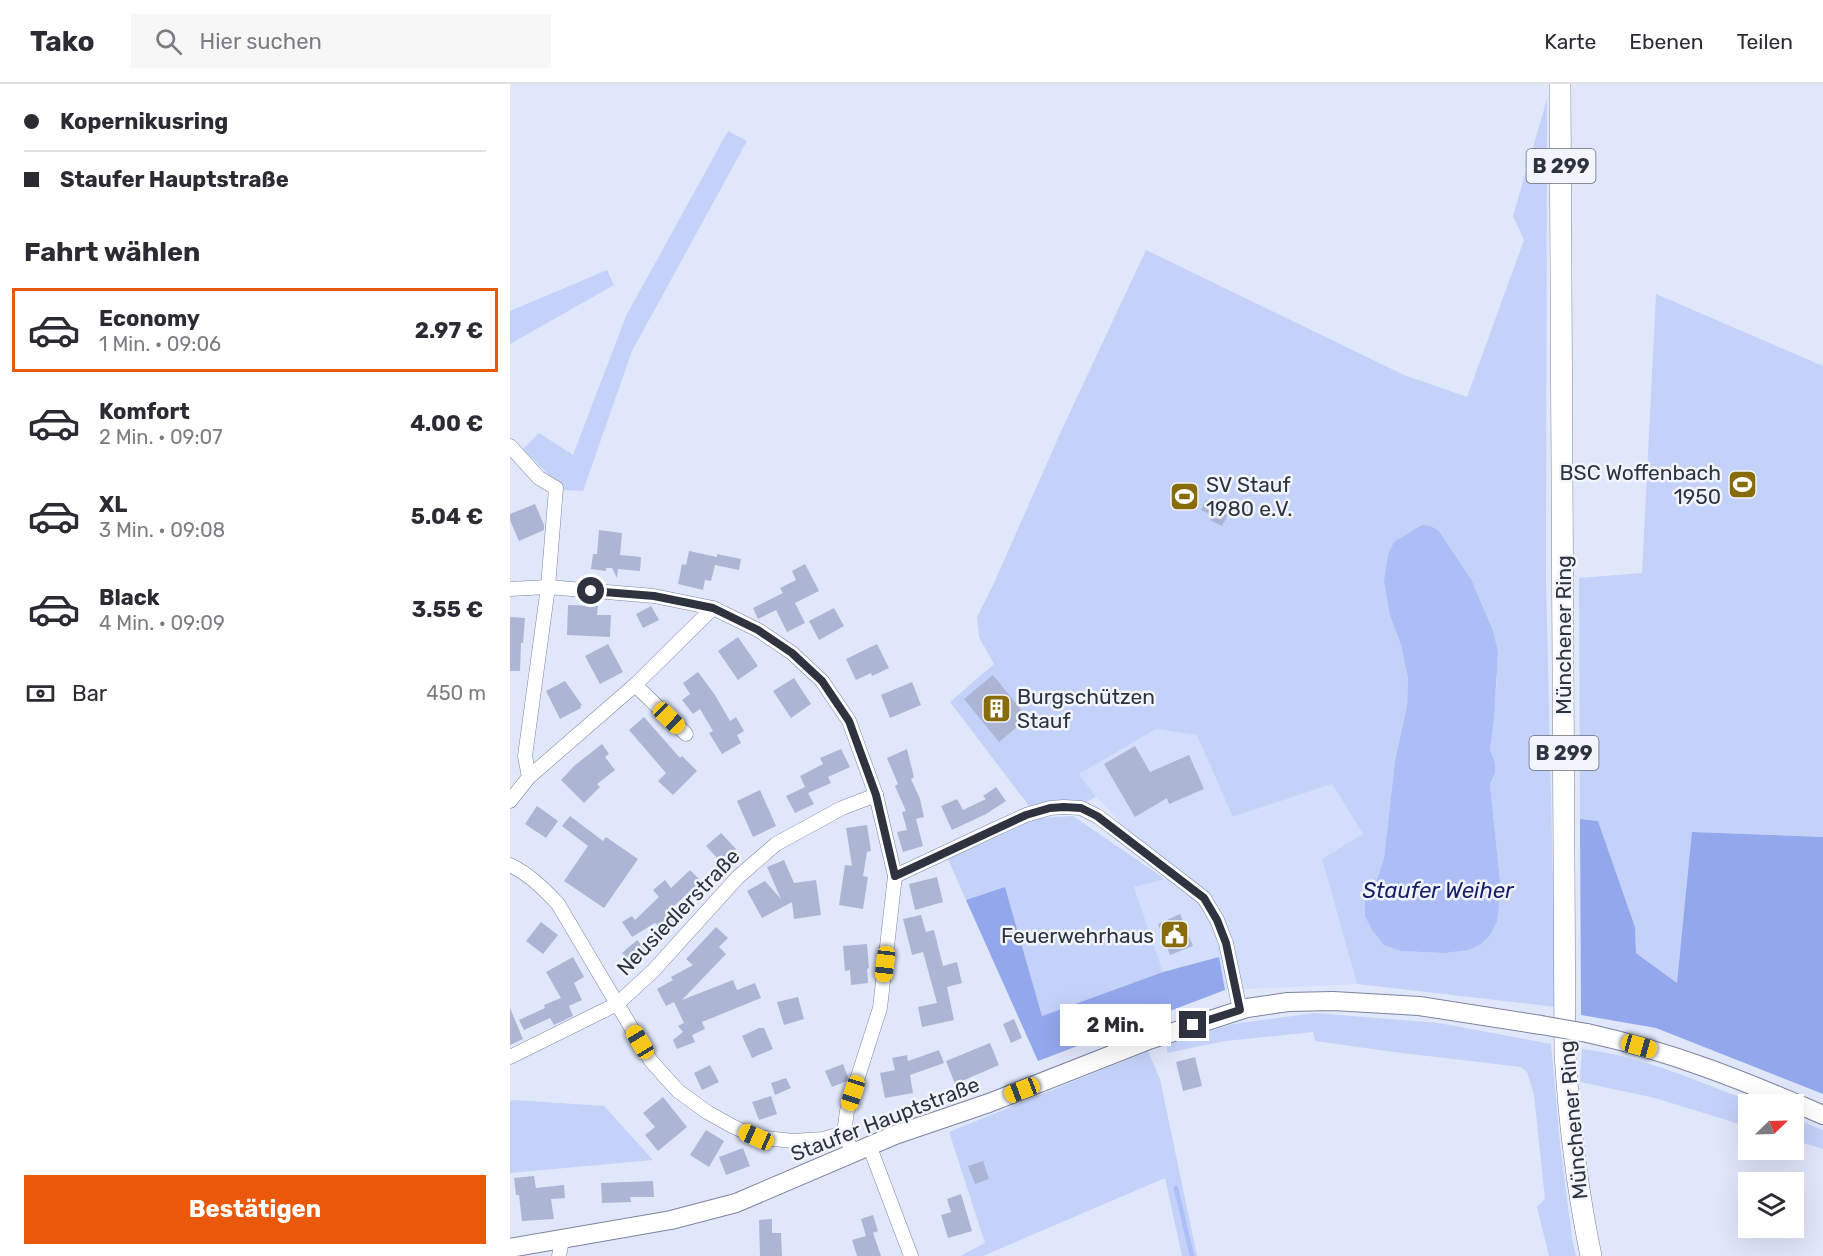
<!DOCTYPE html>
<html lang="de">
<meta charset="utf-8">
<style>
body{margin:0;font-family:Rubik,sans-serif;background:#f7f7f7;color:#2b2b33;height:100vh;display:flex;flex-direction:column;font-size:22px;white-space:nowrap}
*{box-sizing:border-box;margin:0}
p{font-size:20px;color:#7c7c81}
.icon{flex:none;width:33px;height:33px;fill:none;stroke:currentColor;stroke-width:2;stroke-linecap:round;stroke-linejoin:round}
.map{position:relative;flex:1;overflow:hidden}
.sheet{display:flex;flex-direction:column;background:#fff;width:510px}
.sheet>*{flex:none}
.top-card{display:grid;align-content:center;height:132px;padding:0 24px;background:#fff}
.needle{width:39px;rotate:67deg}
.tools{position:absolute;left:1228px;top:1010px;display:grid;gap:12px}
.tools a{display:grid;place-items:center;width:66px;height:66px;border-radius:0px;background:#fff;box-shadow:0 6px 24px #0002;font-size:30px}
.end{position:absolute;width:27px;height:27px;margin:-14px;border:8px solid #2f333f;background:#fff;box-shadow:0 0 0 3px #fff}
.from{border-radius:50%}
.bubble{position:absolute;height:42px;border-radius:0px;background:#fff;box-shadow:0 6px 24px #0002;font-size:20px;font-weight:700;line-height:42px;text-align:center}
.car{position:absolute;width:18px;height:36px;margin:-18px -9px;border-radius:8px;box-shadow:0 0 4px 2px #0007;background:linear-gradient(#f5c518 24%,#345 0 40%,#f5c518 0 76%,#345 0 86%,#f5c518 0)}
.top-card b{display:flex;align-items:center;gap:21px;height:57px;font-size:22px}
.top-card b+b{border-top:2px solid #e1e1e2}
.top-card i{width:15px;height:15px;background:#2b2b33}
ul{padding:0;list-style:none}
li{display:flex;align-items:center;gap:18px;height:84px;margin:0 12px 9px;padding:0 12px;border:3px solid transparent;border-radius:0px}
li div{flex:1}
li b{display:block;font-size:22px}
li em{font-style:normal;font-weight:700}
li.active{border-color:#ea580c}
li>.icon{width:54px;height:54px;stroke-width:1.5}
h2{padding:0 24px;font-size:27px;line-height:72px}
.pay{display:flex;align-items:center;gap:15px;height:66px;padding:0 24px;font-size:22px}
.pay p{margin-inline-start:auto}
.cta{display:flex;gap:12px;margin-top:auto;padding:12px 24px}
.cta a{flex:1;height:69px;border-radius:0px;background:#ea580c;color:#fff;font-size:24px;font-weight:700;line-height:69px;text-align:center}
header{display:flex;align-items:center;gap:36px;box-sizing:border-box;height:84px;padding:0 30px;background:#fff;border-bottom:2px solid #e1e1e2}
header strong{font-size:28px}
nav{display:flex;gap:33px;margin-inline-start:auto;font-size:21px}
.search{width:420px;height:54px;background:#f7f7f7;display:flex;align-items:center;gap:15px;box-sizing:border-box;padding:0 21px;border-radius:0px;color:#7c7c81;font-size:22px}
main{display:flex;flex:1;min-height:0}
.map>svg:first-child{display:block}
.built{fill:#d3ddfc}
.green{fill:#c4d1f9;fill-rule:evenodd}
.forest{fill:#93a7ec}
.water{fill:#adbef6}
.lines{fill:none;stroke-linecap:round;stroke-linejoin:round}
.stream{stroke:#adbef6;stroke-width:4.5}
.building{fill:#acb6d4}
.street-casing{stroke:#7b84a1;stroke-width:15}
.secondary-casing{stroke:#7b84a1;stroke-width:20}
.primary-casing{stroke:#7b84a1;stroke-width:22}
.street{stroke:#fff;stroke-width:14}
.secondary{stroke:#fff;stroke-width:18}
.primary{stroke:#fff;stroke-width:21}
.secondary-bridge-casing{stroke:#7b84a1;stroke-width:20;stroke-linecap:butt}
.secondary-bridge{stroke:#fff;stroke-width:18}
.route{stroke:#2f333f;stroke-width:8}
.labels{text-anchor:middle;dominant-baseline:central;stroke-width:5;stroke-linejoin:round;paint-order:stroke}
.shield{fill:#f2f5fb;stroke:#6a6d77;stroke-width:1.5}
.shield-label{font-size:20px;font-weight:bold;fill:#2f333f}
.poi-label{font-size:21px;fill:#2f333f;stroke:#f2f5fb;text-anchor:end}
.street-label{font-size:21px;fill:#2f333f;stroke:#f2f5fb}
.water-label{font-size:22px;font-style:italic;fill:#171e6b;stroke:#f2f5fb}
</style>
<header>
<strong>Tako</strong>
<div class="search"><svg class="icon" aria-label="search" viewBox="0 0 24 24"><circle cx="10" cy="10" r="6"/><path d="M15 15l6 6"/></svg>Hier suchen</div>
<nav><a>Karte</a><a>Ebenen</a><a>Teilen</a></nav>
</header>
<main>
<section class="sheet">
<div class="top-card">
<b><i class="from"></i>Kopernikusring</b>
<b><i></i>Staufer Hauptstraße</b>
</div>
<h2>Fahrt wählen</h2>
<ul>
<li class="active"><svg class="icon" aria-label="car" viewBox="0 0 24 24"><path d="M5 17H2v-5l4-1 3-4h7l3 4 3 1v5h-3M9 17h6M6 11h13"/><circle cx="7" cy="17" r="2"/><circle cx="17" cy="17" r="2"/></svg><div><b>Economy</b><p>1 Min. · 09:06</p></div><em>2.97 €</em></li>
<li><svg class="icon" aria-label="car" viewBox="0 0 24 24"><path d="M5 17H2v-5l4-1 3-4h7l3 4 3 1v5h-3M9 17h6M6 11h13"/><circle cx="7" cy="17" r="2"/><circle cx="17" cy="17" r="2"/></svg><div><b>Komfort</b><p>2 Min. · 09:07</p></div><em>4.00 €</em></li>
<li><svg class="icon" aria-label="car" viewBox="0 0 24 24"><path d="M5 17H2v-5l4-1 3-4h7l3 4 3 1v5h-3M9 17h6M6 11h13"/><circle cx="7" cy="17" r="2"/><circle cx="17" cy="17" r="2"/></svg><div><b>XL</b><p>3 Min. · 09:08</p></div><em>5.04 €</em></li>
<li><svg class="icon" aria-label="car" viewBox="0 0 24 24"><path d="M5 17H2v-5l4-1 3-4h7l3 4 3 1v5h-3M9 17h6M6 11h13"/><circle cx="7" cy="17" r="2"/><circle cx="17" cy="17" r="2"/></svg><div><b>Black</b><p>4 Min. · 09:09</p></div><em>3.55 €</em></li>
</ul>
<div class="pay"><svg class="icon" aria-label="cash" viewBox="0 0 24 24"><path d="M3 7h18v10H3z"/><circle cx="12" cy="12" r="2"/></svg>Bar<p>450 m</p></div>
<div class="cta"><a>Bestätigen</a></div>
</section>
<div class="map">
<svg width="1313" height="1172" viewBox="0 0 1313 1172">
<rect width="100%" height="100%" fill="#e1e7fa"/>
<polygon class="built" points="646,645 687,651 724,733 822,700 853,750 812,776 847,900 715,906 709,873 653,888 624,803 655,795 671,787 614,742 586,713 569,690"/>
<g class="green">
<path d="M1037 15 1036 499 1046 923 847 900 812 775 853 750 822 700 723 733 687 651 646 645 569 690 586 713 574 719 522 726 440 618 484 580 469 553 467 533 484 499 553 343 636 166 894 291 957 313 1014 156 1003 132ZM921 442 929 447 961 495 987 595 980 666 985 678V689L980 700 990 797 933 869 891 867 855 815 867 795 874 774 885 677 897 622 898 594 891 561 880 532 874 498Z"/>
<polygon points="218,47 237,57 122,267 73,407 54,406 13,365 29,349 63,371 116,232"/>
<polygon points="97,186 104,201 0,260 0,227"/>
<polygon points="1146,210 1313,282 1313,753 1183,748 1167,899 1126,869 1125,843 1088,737 1070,735 1069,494 1132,489"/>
<polygon points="563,732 655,795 624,803 653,888 532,932 495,803 456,816 438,775 528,734"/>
<polygon points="805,929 929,939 1041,960 1050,1060 1062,1154 1066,1172 1039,1172 1027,1123 1035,1115 1024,1011 1017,988 1011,983 884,968 805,957 803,948 715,957 657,969 657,961 723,940"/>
<path d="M1072 965C1129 971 1193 999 1247 1020H1239V1043L1145 1014 1070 998Z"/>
<polygon points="638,967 650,995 687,1172 672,1172 655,1094 473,1172 450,1172 475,1159 439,1048"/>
<polygon points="4,1016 94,1022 143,1076 0,1089 0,1017"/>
<polygon points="1284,1034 1313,1046 1313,1065 1284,1056"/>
</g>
<g class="forest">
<polygon points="1070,735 1088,737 1125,843 1126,869 1167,899 1182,748 1313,753 1313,1010 1146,944 1071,931"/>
<polygon points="495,803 532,932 653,888 709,873 715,906 528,977 456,816"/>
</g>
<polygon class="water" points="912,441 921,442 929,447 961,495 983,547 988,568 984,633 980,666 985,678 985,689 980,700 990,797 989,823 987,837 980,851 970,861 958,866 933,869 891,867 874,861 862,846 855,832 855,815 867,795 874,774 885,677 897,622 898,594 891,561 880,532 874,498 878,471 884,458"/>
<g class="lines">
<polyline class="stream" points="666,1104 682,1172"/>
</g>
<g class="building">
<polygon points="696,416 720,427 712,442 700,436 702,431 691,426"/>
<polygon points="25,420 34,441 34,446 9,457 0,436 0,430"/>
<polygon points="89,446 112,449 110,471 131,473 130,487 108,485 107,494 102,484 96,484 96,487 81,485 83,470 87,470"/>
<polygon points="179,467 207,473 207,470 231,475 229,486 205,481 207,473 201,497 195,496 193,506 168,500 172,480 176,481"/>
<polygon points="295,480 309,507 285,519 295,539 277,548 266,526 248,535 243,524 273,509 270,504 286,496 282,487"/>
<polygon points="58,521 88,522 87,531 101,531 100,553 57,551"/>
<polygon points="141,522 149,536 133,544 126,530"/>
<polygon points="324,524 334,542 309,556 299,537"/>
<polygon points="0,533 15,534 13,559 11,559 10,587 0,587"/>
<polygon points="228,553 248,582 228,596 208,567"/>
<polygon points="98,560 113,588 90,600 75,572"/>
<polygon points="367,560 379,584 362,592 361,589 346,596 336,575"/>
<polygon points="188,588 205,611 220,637 226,633 234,647 227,651 231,659 212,670 199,649 203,647 190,625 183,630 172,616 180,610 173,599"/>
<polygon points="483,591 518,634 489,658 454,615"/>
<polygon points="284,594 301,620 281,634 263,607"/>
<polygon points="55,597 72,621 70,622 71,624 50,635 36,607"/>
<polygon points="402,598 411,621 380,634 371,611"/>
<polygon points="134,633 170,674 172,672 187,687 163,711 148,697 156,689 119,646"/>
<polygon points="92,660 99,670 95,673 105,686 87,700 90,703 74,719 51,696 64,682"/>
<polygon points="625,662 640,688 679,671 694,705 659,720 657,714 625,733 594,680"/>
<polygon points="331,665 340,683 318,693 321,699 298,709 304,720 285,729 276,712 295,703 290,692 313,680 310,674"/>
<polygon points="397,665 404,693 401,695 410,715 414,733 406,735 413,762 393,768 387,748 397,746 392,728 396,727 385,702 388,700 377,674"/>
<polygon points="486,703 496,717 476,730 442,746 431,722 447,715 453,726 476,715 473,712"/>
<polygon points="250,706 266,742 243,753 227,717"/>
<polygon points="27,722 48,737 36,754 15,740"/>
<polygon points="60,732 93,757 96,753 128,775 94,824 54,797 78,762 52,742"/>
<polygon points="357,741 361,767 357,768 353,792 358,793 353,825 329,821 335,781 342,782 336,744"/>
<polygon points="211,749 226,765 211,778 196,762"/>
<polygon points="274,776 284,799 306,796 311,831 284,835 282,818 252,834 237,807 255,797 271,815 257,783"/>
<polygon points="180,786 191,797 163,823 173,834 155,850 145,839 122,853 112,838 122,832 125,836 149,813 143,806 155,796 161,804"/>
<polygon points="427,793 433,818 405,826 399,800"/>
<polygon points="670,830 683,862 660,871 648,840"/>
<polygon points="411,831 416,848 424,846 433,882 447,878 452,899 437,903 444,936 412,943 408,923 427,919 413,868 402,871 393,835"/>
<polygon points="31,838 48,851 33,870 16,857"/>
<polygon points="206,843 218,854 209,863 216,870 172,916 223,896 227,906 245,899 251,914 192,938 195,945 182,951 185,958 167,965 163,956 173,948 168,942 174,939 164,918 156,922 147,905 163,896 161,893 183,881 176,875"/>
<polygon points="127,856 139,870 125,883 112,869"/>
<polygon points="357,860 359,884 357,885 358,899 341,901 340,886 335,887 333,862"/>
<polygon points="63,873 74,893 64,899 72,916 59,922 63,932 44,941 40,934 14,946 9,936 35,924 34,921 51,914 36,888"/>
<polygon points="288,913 294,935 274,941 267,918"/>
<polygon points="0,924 13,955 0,961"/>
<polygon points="504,935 512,954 501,959 493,940"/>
<polygon points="249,944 254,944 263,965 242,974 232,952"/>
<polygon points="480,959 489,981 445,1000 436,977"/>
<polygon points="429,966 434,979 400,991 403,1009 375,1014 370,989 385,986 382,974 397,971 398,977"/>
<polygon points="685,973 692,1002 673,1007 666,978"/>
<polygon points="333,980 338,993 337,997 322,1003 315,987"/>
<polygon points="200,981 209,998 192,1006 184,989"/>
<polygon points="276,994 281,1004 265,1011 261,999"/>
<polygon points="261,1012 267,1030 249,1036 242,1018"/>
<polygon points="153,1013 177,1043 148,1067 135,1051 145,1043 133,1029"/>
<polygon points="196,1046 214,1057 199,1083 180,1071"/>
<polygon points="233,1064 240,1082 216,1091 209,1073"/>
<polygon points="473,1077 479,1095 465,1100 458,1082"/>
<polygon points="24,1092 26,1104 54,1101 55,1114 41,1115 44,1135 12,1137 9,1111 6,1111 4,1094"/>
<polygon points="143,1097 144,1113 120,1113 121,1118 92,1119 91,1099"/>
<polygon points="451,1110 462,1147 438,1154 431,1131 441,1128 437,1115"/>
<polygon points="363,1131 368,1147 357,1151 363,1149 371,1172 347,1172 342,1156 356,1152 351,1135"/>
<polygon points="262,1135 262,1149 271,1149 272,1172 250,1172 249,1136"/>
</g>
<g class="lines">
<defs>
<g id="street">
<polyline points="0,362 29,394 46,404 38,503 15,672 19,693 0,717"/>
<polyline points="0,505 38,503 144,512 203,524 248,546 282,569 312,597 339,637 366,711 385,792 370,924 337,1027 334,1049 343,1069"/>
<polyline points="125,601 176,650"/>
<polyline points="19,693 125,601 203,524"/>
<path d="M0 781C19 790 34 805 48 820L141 977 168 1007 197 1028 222 1042 246 1053 283 1057 313 1055 334 1049"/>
<polyline points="385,792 483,746 516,731 540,724 554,723 571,724 587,732 602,743 694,814 707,836 716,859 730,926"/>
<polyline points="0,973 107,920 143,887 228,793 266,760 332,724 366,711"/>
<polyline points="359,1061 401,1172"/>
<polyline points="49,1172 52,1156"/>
</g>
<g id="secondary">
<path d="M1077 949C1160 967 1235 997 1313 1031"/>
<polyline points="0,1164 161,1136 226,1119 385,1051 479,1019 639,956 737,924 778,918 823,917 909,922 1031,941"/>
</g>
<path id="primary" d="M1050 0 1055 969C1059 1038 1067 1104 1081 1172"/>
</defs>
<use href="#street" class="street-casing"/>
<use href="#secondary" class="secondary-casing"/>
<use href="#primary" class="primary-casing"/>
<use href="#street" class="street"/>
<use href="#secondary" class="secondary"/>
<use href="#primary" class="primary"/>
<defs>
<polyline id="secondary-bridge" points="1031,941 1077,949"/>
</defs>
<use href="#secondary-bridge" class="secondary-bridge-casing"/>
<use href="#secondary-bridge" class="secondary-bridge"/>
</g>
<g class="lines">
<polyline class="route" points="81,507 144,512 203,524 248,546 282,569 312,597 339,637 366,711 385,792 516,731 540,724 554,723 571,724 587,732 694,814 707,836 716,859 730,926 683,941"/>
</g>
<defs>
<symbol id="stadium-square" viewBox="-11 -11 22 22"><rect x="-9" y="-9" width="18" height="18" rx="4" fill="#876c09" stroke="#f2f5fb"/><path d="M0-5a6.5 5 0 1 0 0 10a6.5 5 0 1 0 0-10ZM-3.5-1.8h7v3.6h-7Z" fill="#fff"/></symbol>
<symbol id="building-square" viewBox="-11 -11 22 22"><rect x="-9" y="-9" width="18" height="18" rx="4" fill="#876c09" stroke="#f2f5fb"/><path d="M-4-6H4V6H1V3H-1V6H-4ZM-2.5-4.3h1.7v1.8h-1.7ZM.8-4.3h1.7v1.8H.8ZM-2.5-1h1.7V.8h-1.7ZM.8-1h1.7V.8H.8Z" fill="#fff"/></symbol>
<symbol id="civic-square" viewBox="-11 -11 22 22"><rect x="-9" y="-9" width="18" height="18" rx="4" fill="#876c09" stroke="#f2f5fb"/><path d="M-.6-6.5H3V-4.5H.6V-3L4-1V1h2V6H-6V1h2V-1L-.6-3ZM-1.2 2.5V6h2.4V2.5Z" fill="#fff"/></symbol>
</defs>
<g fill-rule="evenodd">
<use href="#stadium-square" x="1216" y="384" width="33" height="33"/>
<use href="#stadium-square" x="658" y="396" width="33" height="33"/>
<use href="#building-square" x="470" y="608" width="33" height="33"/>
<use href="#civic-square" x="648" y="834" width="33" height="33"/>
</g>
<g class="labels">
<g class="shield">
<rect x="1016.5" y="65" width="69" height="34" rx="4.5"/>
<rect x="1019.5" y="652" width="69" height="34" rx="4.5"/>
</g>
<g class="shield-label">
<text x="1051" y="82">B 299</text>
<text x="1054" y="669">B 299</text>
</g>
<g class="poi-label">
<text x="1211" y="388">BSC Woffenbach<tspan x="1211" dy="24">1950</tspan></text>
<text x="696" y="400" text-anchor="start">SV Stauf<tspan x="696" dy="24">1980 e.V.</tspan></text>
<text x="507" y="612" text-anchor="start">Burgschützen<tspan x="507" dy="24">Stauf</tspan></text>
<text x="644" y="851">Feuerwehrhaus</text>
</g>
<g class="street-label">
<text transform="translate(1053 551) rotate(-90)">Münchener Ring</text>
<text transform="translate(168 828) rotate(-46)">Neusiedlerstraße</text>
<text transform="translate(375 1035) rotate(-21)">Staufer Hauptstraße</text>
<text transform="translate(1063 1036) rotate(-95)">Münchener Ring</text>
</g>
<g class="water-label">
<text x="928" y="806">Staufer Weiher</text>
</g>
</g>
</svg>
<div class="tools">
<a><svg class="needle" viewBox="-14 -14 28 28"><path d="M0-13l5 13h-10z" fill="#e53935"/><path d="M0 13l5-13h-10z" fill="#7c7c81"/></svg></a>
<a><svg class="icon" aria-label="layers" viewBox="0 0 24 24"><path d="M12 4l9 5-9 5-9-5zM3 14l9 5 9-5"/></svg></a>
</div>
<i class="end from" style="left:81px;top:507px"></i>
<i class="end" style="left:683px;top:941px"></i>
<div class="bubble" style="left:550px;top:920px;width:111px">2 Min.</div>
<i class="car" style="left:159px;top:634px;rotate:134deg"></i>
<i class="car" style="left:375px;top:880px;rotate:187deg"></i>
<i class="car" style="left:130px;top:958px;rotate:329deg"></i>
<i class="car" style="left:1129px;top:962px;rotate:106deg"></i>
<i class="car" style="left:512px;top:1006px;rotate:249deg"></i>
<i class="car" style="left:343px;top:1009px;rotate:198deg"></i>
<i class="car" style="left:246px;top:1053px;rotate:294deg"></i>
</div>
</main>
